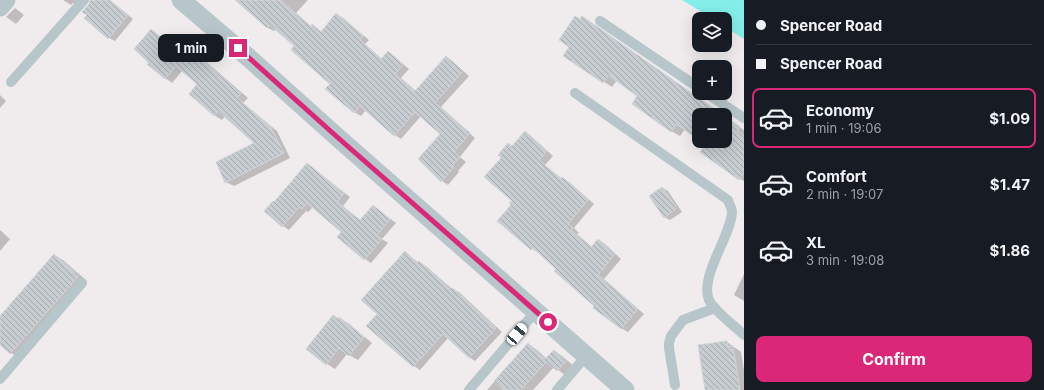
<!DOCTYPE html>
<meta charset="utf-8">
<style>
body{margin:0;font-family:Inter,sans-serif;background:#20242c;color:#f1f3f6;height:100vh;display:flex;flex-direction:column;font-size:15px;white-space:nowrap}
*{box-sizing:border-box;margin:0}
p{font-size:13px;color:#9ea1a6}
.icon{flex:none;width:22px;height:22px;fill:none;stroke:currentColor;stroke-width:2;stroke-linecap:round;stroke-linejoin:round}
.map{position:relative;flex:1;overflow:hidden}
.drawer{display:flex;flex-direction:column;background:#171b24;width:300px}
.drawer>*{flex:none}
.banner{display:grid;align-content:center;height:88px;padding:0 12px;background:#171b24}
.buttons{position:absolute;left:692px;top:12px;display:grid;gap:8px}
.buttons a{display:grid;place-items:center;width:40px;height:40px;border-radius:8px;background:#171b24;box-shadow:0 4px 16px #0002;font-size:20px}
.end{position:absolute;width:18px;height:18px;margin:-9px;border:5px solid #db2777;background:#fff;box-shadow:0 0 0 2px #fff}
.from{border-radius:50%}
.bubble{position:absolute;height:28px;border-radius:8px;background:#171b24;box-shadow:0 4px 16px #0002;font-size:13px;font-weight:700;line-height:28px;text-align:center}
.car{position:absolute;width:12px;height:24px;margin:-12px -6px;border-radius:5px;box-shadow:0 0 3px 1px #0007;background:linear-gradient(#fff 24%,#345 0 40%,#fff 0 76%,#345 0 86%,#fff 0)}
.banner b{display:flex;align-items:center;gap:14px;height:38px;font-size:15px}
.banner b+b{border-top:1px solid #363941}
.banner i{width:10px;height:10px;background:#f1f3f6}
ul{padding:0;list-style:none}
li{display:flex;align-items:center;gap:12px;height:60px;margin:0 8px 6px;padding:0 4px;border:2px solid transparent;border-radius:8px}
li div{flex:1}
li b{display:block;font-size:15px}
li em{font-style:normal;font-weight:700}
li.selected{border-color:#db2777}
li>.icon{width:36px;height:36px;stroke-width:1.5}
.cta{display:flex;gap:8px;margin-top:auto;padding:8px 12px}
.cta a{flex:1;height:46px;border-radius:8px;background:#db2777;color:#fff;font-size:16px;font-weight:700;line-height:46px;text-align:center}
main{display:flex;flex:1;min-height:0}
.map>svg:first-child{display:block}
.water{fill:#84eee8}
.shadow{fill:#0003}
.building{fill:url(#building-back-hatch);stroke:#d0d5d9}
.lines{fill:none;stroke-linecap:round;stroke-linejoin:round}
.service{stroke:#b7c6ca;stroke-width:10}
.minor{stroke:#b7c6ca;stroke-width:19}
.route{stroke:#db2777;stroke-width:5}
</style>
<main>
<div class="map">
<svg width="744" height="390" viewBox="0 0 744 390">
<defs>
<pattern id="building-back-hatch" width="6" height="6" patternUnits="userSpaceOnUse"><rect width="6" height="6" fill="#c6ccd0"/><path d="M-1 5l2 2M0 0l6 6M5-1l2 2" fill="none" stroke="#a2a8ac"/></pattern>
</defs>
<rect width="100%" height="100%" fill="#f0eced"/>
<polygon class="water" points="682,0 744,0 744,39 725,27 725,19 713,19"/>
<g class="shadow">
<polygon points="63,0 84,0 79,6 73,3 71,5"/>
<polygon points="91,0 110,0 133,19 115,41 109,38 88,15"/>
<polygon points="236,0 308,0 296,13 312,27 313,26 322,32 336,14 343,18 369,40 365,44 382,59 388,52 394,56 409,69 401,78 416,91 446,58 452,61 469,76 441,107 475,138 460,157 466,162 458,171 459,172 448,185 442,181 419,159 442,133 421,116 401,139 395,135 366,110 361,116 354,112 331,84 295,46 276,29 274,31 268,28"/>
<polygon points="15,8 24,15 16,24 6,17"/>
<polygon points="152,30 169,43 169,42 180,49 188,39 196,43 209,54 204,60 248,98 243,103 277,131 290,158 234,186 226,182 256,143 225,116 222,120 214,115 199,84 183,70 172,83 165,78 150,63"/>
<polygon points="565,56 723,115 699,115 699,139 685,129 680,136 671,131 639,96 617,80 612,87"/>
<polygon points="0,95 6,101 0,108"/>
<polygon points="725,117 744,130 744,181 740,179 703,141 725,141"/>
<polygon points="525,132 531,136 553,156 545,165 562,179 563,178 569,182 594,204 574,228 579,233 577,234 592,247 598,240 605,244 621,259 604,279 644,314 628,332 621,328 596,306 539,253 532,249 499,221 513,205 512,147"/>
<polygon points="307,164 350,197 343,206 361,221 373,206 396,223 382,239 388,243 371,263 365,259 338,236 342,232 313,207 308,212 306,211 289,230 283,226 265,211 274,203"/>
<polygon points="662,188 668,191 682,212 670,220 664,217"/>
<polygon points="0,230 10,239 0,251"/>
<polygon points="405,252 419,263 426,266 453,290 459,292 502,332 475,361 469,357 448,338 420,370 414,366 368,326 378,314"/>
<polygon points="54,255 63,260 87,281 19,358 11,353 0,344 0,317"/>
<polygon points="744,274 744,301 734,295"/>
<polygon points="333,316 348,323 372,343 358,360 347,354 335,369 327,364 308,348"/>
<polygon points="727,342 741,352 744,370 744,390 706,390"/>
<polygon points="528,344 536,349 547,359 554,351 562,356 574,366 565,375 554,367 533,390 487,390"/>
</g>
<g class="building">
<polygon points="90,0 109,0 128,15 108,39 84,18 87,15 82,12 89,4"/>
<polygon points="235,0 280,0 311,27 312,24 321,32 336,13 363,36 360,40 381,59 388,51 403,65 395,74 415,91 446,56 463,71 435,103 470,133 454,152 460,157 452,166 454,167 441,182 418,159 440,134 415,112 394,136 360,106 354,113 325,89 330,84 291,50 294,46 270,25 267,28"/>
<polygon points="575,16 580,19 582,16 723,115 699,115 699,140 676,124 671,132 632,104 637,96 608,75 603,83 563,56 569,47 559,40"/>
<polygon points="151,29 167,43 169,41 179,49 188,37 202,49 197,55 241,94 237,98 270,126 284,153 225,183 216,162 254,143 218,111 214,116 189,94 197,84 176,66 165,79 147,64 149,63 134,49"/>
<polygon points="725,116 740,127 737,131 744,136 744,173 739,180 700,152 707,141 725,141"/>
<polygon points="525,131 547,151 539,160 561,179 562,177 588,200 568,224 573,228 571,230 591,247 598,239 615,254 598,275 638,309 621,329 593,308 594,306 554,271 556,269 533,248 531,250 497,221 511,205 509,203 512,201 484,177 501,158 498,155 508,143 512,146"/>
<polygon points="307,163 344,193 337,202 360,220 373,205 390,219 377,235 382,239 364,260 337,237 341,232 307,203 302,209 299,207 282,227 264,211 273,201 274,202"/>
<polygon points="662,187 677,208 664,218 649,196"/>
<polygon points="405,251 417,263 419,261 452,289 453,288 496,328 469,358 443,334 413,367 366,326 377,314 361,300"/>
<polygon points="54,254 79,276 10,354 0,345 0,316"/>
<polygon points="333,315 338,319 339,317 364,337 349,356 339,348 326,365 306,349"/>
<polygon points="727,341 728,347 733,346 740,390 705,390 698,345"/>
<polygon points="528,343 545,359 554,350 566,361 557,371 546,362 521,390 504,390 494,381"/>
</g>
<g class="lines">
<g class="service">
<polyline points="600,21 699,88"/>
<polyline points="11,82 84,0"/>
<path d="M575 93 728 200C729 204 732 208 732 212 731 236 699 277 709 300 714 311 735 326 744 335"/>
<polyline points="706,93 744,118"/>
<polyline points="0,379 82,283"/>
<polyline points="675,385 669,348 669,343 671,336 683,320 715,308"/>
<polyline points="469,390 536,311"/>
<polyline points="557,390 586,356"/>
</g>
<g class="minor">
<polyline points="181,0 249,58 336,136 625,390"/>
<polyline points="0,7 6,0"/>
</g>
</g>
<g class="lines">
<polyline class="route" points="238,48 336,136 548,322"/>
</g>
</svg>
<div class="buttons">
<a><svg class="icon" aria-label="layers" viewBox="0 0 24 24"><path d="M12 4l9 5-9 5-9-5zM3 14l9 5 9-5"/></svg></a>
<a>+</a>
<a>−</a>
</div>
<i class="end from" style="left:548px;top:322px"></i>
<i class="end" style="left:238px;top:48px"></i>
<div class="bubble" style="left:158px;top:34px;width:66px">1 min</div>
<i class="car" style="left:517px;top:334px;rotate:40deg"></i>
</div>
<section class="drawer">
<div class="banner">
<b><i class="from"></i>Spencer Road</b>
<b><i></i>Spencer Road</b>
</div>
<ul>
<li class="selected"><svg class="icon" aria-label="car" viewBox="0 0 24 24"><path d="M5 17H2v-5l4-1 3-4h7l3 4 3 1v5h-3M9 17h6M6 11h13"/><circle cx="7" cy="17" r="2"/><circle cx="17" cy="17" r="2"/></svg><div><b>Economy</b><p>1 min · 19:06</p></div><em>$1.09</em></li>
<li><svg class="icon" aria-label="car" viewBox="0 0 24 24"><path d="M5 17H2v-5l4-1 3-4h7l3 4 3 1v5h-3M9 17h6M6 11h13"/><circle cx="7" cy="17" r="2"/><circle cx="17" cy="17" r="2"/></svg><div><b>Comfort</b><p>2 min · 19:07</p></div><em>$1.47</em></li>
<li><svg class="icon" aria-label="car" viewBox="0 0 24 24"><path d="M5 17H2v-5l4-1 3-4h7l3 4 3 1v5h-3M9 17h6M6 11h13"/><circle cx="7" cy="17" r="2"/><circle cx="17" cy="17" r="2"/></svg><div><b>XL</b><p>3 min · 19:08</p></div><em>$1.86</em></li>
</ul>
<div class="cta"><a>Confirm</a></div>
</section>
</main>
